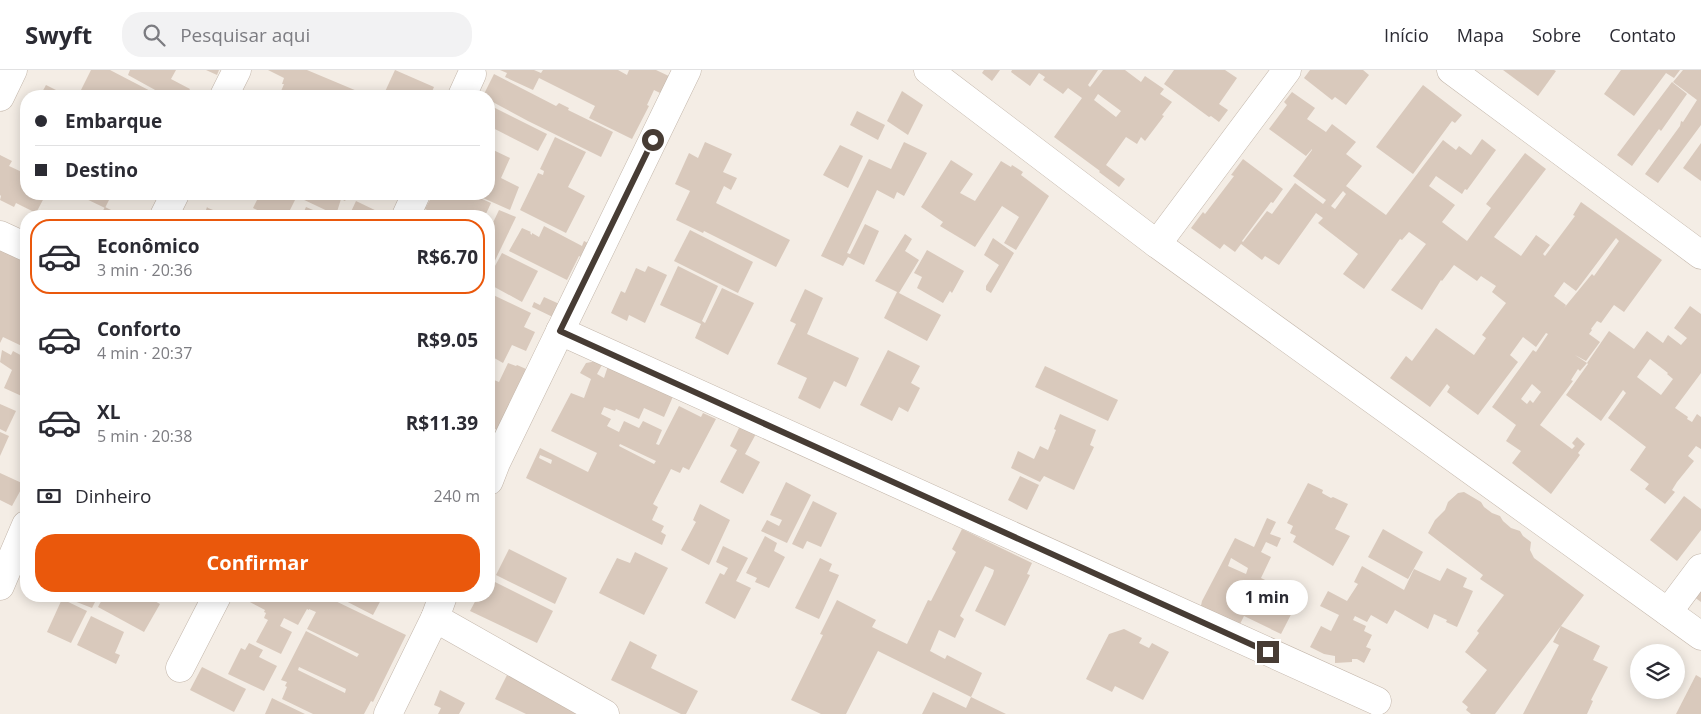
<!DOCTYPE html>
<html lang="pt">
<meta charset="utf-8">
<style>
body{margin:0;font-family:"Open Sans",sans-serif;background:#f2f2f3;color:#2b2b33;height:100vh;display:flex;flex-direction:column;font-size:19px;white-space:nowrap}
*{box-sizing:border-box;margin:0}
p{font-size:16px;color:#7c7c81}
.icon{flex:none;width:28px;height:28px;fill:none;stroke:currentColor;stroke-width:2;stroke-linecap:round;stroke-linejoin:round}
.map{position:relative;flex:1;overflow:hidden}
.panel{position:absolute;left:20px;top:140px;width:475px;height:392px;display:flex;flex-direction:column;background:#fff;border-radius:20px;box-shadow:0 2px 12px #0003}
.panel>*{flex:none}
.banner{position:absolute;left:20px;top:20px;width:475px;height:110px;border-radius:20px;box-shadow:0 2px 12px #0003;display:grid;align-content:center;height:110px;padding:0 15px;background:#fff}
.fabs{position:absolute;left:1630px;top:574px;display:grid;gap:10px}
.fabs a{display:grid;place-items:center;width:55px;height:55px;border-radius:50%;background:#fff;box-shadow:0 2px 12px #0003;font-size:25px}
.end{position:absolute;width:22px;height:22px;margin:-11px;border:6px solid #473c34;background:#fff;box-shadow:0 0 0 2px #fff}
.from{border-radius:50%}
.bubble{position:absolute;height:35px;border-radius:18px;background:#fff;box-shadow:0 2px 12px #0003;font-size:16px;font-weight:700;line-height:35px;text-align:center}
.banner b{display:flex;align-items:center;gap:18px;height:48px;font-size:19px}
.banner b+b{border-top:1px solid #e1e1e2}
.banner i{width:12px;height:12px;background:#2b2b33}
ul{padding:9px 0 0;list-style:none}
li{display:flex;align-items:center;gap:15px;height:75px;margin:0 10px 8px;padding:0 5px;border:2px solid transparent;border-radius:20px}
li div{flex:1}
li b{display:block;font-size:19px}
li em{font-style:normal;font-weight:700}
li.current{border-color:#ea580c}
li>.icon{width:45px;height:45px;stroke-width:1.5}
.pay{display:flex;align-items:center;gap:12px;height:55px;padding:0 15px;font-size:19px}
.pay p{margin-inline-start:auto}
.action{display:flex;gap:10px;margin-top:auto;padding:10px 15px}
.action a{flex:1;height:58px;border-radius:20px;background:#ea580c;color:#fff;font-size:20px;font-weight:700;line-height:58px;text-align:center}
header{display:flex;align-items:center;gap:30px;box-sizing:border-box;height:70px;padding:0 25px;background:#fff;border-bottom:1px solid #e1e1e2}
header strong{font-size:24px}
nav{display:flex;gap:28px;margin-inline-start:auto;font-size:18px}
.search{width:350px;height:45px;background:#f2f2f3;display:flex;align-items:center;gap:12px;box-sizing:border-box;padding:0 18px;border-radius:20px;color:#7c7c81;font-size:19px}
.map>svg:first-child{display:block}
.building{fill:#d9c9bc;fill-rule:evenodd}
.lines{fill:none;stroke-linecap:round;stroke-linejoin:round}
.minor-casing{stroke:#c3b6aa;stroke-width:29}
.minor{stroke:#fff;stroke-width:28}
.route{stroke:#473c34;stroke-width:6}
</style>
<header>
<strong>Swyft</strong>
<div class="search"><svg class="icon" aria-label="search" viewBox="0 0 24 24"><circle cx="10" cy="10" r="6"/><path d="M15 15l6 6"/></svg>Pesquisar aqui</div>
<nav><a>Início</a><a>Mapa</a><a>Sobre</a><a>Contato</a></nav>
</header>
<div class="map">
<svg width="1701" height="644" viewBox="0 0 1701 644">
<rect width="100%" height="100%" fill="#f4ede5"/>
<g class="building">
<polygon points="91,0 110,0 160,26 78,26"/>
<polygon points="130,0 176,0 171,9 190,19 186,26 166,26 128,5"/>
<polygon points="206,0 219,0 217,5"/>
<polygon points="268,0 307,0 369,26 279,26 284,14 282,14 284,8"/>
<polygon points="395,0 434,17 430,26 383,26"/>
<polygon points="500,0 534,0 541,3 543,0 618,0 627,5 629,0 656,0 673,8 667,22 660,23 654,20 647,35 649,36 632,69 589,48 595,36 539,8 533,20 505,7 507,3"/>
<polygon points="984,0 1000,0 992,11 982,3"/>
<path d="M1012 0H1098L1088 15 1090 17 1103 0H1125L1141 12 1145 6 1164 19 1160 24 1172 32 1162 45 1164 46 1145 71 1141 67 1137 74 1126 67 1106 95 1125 109 1119 117 1099 102 1100 101 1054 67 1082 28 1068 18 1063 24 1043 10 1045 7 1039 3 1030 16 1011 2ZM1098 24 1121 41 1116 47 1094 30Z"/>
<polygon points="1174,0 1225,0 1237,8 1219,34 1228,40 1219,52 1211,46 1209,47 1164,14"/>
<polygon points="1310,0 1363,0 1369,5 1346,35 1335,27 1332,30 1304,8"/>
<polygon points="1503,0 1554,0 1556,1 1538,26"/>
<polygon points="1621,0 1680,0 1674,8 1666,3 1634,46 1604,24"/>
<polygon points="1683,0 1701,0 1701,55 1658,113 1645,104 1680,56 1681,51 1683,52 1697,30 1673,12"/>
<polygon points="494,4 556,36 559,33 569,38 568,40 613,62 601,87 528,51 489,30 489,26 483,26"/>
<polygon points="1672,12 1687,24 1661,61 1659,59 1632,96 1617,85"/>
<polygon points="46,15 62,23 60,26 40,26"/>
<polygon points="1423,15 1462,45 1455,53 1452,51 1413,104 1376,77"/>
<polygon points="902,21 923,35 908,65 887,51"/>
<path d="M1292 22 1315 38 1307 49 1326 62 1332 54 1356 72 1346 84 1362 96 1346 116 1386 145 1443 70 1456 80 1459 76 1471 85 1482 69 1496 80 1467 120 1465 119 1462 124 1436 106 1429 116 1455 135 1442 152 1467 171 1491 138 1486 134 1525 83 1546 99 1494 167 1521 186 1536 165 1550 175 1543 184 1545 186 1575 146 1573 145 1581 132 1662 190 1624 242 1614 235 1601 253 1597 251 1591 259 1592 260 1589 264 1600 272 1586 291 1575 285 1587 293 1580 301 1578 299 1571 310 1573 311 1540 355 1572 379 1575 376 1572 373 1577 367 1585 374 1578 383 1580 385 1551 424 1512 393 1521 381 1506 371 1516 355 1492 337 1533 280 1536 282 1548 264 1546 263 1536 277 1523 267 1510 285 1518 292 1478 345 1447 322 1450 317 1447 314 1430 337 1390 308 1406 286 1412 291 1436 258 1474 285 1486 268 1482 265 1506 233 1492 222 1496 216 1481 206 1477 211 1454 195 1442 211 1441 210 1422 240 1391 220 1426 174 1409 162 1402 170 1400 169 1364 219 1343 204 1358 184 1318 153 1323 148 1316 143 1279 195 1265 186 1262 190 1241 174 1235 182 1224 174 1220 179 1191 158 1203 142 1205 144 1234 106 1231 105 1243 89 1283 119 1273 133 1271 132 1242 171 1243 172 1267 141 1272 144 1295 113 1323 134 1326 130 1293 106 1312 80V79L1306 86 1269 59 1287 35 1284 32ZM1343 121 1346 124 1335 139 1331 136ZM1616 168 1619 171 1594 206 1592 204 1564 238 1566 235 1554 226 1564 212 1576 221ZM1532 314 1541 322 1533 333 1530 330 1527 334 1521 329Z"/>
<polygon points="489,35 547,64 538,81 489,56"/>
<polygon points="857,41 885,55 878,70 850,55"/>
<polygon points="555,67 586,82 568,117 585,126 566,163 520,140 538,103 543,105 544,101 540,99"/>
<polygon points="705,72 732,84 723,102 737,108 731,120 724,116 716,133 790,170 776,197 704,161 703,163 676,150 690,121 675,114 689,83 698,88"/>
<polygon points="904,72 927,83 904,126 897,122 894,129 877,120 847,183 850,184 865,154 879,161 864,195 848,187 843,196 821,186 869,89 891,99"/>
<polygon points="1701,73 1701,111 1683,98"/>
<polygon points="840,75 863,86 848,118 823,105"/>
<polygon points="489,78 510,88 501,108 519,117 510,140 474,124 489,124"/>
<polygon points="0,85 12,91 9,96 26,104 26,124 46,124 36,143 16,133 14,137 0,130 1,126 0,125"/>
<polygon points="951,90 973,104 960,123 975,131 1001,91 1011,97 1012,95 1023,102 1021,105 1049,126 1016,180 1004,173 1019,147 1002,136 975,177 940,156 943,152 921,137"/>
<polygon points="76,124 112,124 105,138"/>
<polygon points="260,124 281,124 295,130 287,146 270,146 253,138"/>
<polygon points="297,124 349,124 345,131 341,129 336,145 300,128 297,125"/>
<polygon points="433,124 471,124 491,133 485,146 439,146 425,139"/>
<polygon points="356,131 383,144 382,146 349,146"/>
<polygon points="105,137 123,146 100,146"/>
<polygon points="207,137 208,138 228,146 204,146"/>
<polygon points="306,137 327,146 302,146"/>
<polygon points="499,140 516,147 489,203 489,161"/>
<polygon points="544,156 582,176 584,171 598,178 590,192 579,186 567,210 509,181 522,158 531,162 530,163 532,165 532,163 539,167"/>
<polygon points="690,160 753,192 738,223 674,191"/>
<polygon points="905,164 912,169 905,181 919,190 899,223 941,245 927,271 884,248 897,222 875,211"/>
<polygon points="993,168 1014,183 991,223 986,220 986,216 999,195 984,185"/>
<polygon points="0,179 26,193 26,278 3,267 0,273"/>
<polygon points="927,180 964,201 952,223 950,221 943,233 917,218 922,207 914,203"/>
<polygon points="502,183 538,201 522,232 489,214 489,207"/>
<polygon points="648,196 667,205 645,253 629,245 627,251 611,243 621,221 625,223 636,198 645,202"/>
<polygon points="678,196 718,216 702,251 705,253 722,218 754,233 728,285 695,268 701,254 660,235"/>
<polygon points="805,219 823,228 807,264 859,288 846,317 834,311 820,339 798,328 807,308 777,294 796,254 790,251"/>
<polygon points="489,223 531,243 524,257 535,262 526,281 512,275 503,293 489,285"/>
<polygon points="544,227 566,237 559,250 532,237 534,232 540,235"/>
<path d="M1690 236 1701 244V303L1675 338 1688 347 1687 349 1692 352 1697 344 1701 347V379L1696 376 1688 386 1694 391 1677 412 1672 420 1675 422 1665 434 1645 419 1649 414 1630 400 1646 377 1608 348 1626 323 1623 320 1601 351 1566 325 1588 294 1587 293 1609 261 1634 279 1647 261 1663 273 1668 265 1681 275 1687 268 1674 258ZM1650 289 1668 303 1667 304 1673 309 1661 325 1637 307Z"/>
<polygon points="2,280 11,285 13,281 26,288 26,328 4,318 12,300 0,292"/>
<polygon points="888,280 920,296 911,313 920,318 908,342 899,337 892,351 860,335"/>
<path d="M597 291 603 293 597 304 604 308 608 296 675 322 664 347 644 338 639 349 616 339 615 341 604 337 601 344 611 349 607 356 619 362 624 351 639 358 643 351 662 360 656 374 659 375 679 336 701 347 703 343 716 349 689 400 683 397 680 403 671 399 653 434 658 437 652 450 664 456 661 462 666 465 662 475 526 408 540 378 588 402 597 383 551 361 571 323 584 328 591 309 580 303 586 293ZM620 374 656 391 654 394 619 376ZM540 385 552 390 551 394 539 388Z"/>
<polygon points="508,293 516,296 517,295 533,302 505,364 489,356 489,308 499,312"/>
<polygon points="1045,296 1118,330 1108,351 1035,317"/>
<polygon points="0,334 16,341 6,362 0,359"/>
<polygon points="1060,344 1096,360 1090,375 1094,377 1074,420 1044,406 1040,412 1011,398 1018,381 1034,389 1040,376 1048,380 1056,360 1054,359"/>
<polygon points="741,354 757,362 745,384 760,392 743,424 720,412 737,380 730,376"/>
<polygon points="0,362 9,366 0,386"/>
<polygon points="0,403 24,414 12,436 0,430"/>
<polygon points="1020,406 1039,415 1027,440 1008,430"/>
<polygon points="786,412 811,425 787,473 761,461 767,450 779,456 782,450 770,445"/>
<polygon points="1308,413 1323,420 1322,423 1331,428 1333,427 1348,434 1335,459 1350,466 1333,496 1293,472 1296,466 1290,463 1293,456 1287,453"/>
<polygon points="1464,422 1481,432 1484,437 1492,443 1500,446 1503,451 1511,458 1520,461 1523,466 1531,472 1530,480 1534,488 1584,525 1561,556 1600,576 1593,590 1608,597 1592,628 1591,630 1593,631 1587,644 1523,644 1559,575 1553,572 1561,556 1495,644 1471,644 1466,640 1468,637 1462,632 1487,600 1465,582 1479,563 1477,561 1504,525 1480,509 1483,505 1428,463 1435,450 1445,440 1448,432 1458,423"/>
<polygon points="1684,426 1701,439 1701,460 1677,491 1650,470"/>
<polygon points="813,431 837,443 821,477 807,471 803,479 792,474"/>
<polygon points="700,434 730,450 709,495 681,480 696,452 693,450"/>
<path d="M1267 448 1276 452 1270 464 1281 468 1277 477 1266 472 1261 482 1271 487 1261 508 1300 527 1281 564 1244 546 1238 558 1200 540 1202 531 1235 468 1254 477ZM1231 488 1248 498 1246 504 1228 496Z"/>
<polygon points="962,459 1032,493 1027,504 1030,505 1005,556 975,541 993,504 994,500 985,496 960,546 964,549 955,568 939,560 930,581 945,589 947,585 982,603 971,627 878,581 846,644 821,644 791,630 823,565 820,564 837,530 876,550 872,557 907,574 928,530 931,531 956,482 952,479"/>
<polygon points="1383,459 1423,482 1408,509 1368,487"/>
<polygon points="765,466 777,473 774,481 785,487 769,518 755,512 757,508 746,503"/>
<polygon points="723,476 748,488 736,511 751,518 735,549 705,533 720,503 724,505 728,498 716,492"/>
<polygon points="509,479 567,508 555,534 496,505"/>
<polygon points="635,482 668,498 644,545 599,523 617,488 630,493"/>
<polygon points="820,488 832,494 829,501 839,505 819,549 795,538"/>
<polygon points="1362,496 1404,520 1414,499 1440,511 1447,498 1467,508 1463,517 1473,521 1457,557 1446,552 1447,550 1434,544 1428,559 1395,540 1387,554 1371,545 1367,552 1355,546 1353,550 1366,556 1364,561 1372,565 1366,577 1371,579 1364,593 1357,589 1352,589 1352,592 1335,593 1335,586 1324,584 1310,577 1321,556 1331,561 1339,545 1320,536 1328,521 1347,531 1358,514 1354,512"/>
<polygon points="489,509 553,541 537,573 470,541 478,526 489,526"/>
<polygon points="1701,512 1701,532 1690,524"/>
<polygon points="76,526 98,526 92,538 74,531"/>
<polygon points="104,526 146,526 160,534 144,562 98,537"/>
<path d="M248 526H325L406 565 373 632 371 631 364 644H313L282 629 287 617 285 616 287 612 281 610 306 561 357 587 359 584 307 559 316 542 309 539V540L307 539 298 555 284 548 280 556 292 562 281 584 256 572 268 550 264 548 266 543 264 542 265 540 246 530ZM299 597 346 619 345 623 298 600Z"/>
<polygon points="336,526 383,526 373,545"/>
<polygon points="62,529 87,541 71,573 47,562"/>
<polygon points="91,546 124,562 115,583 120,585 116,594 77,575"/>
<polygon points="1124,559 1142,568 1139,573 1149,578 1152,573 1169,582 1143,630 1115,616 1112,622 1086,609 1109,564"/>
<polygon points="630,571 657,585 651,598 698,621 686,644 681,644 611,610"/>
<polygon points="249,573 263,580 259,587 277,596 264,621 228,604 241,578 245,580"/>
<polygon points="202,597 246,619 234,642 190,620"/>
<polygon points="507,605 586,644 526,644 495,629"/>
<polygon points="1696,605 1701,608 1701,644 1676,644"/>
<polygon points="440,620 465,633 459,644 438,644 441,638 434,635"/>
<polygon points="933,622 966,638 971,627 1006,644 922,644"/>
<polygon points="272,628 278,631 305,644 265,644"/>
</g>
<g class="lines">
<defs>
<g id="minor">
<polyline points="928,0 1157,174 1701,566"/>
<polyline points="1451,0 1701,185"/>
<polyline points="224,26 237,0"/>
<polyline points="462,26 472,4"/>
<polyline points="0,27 13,0"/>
<polyline points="164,146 175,124"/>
<polyline points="406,146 416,124"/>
<polyline points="0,165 26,177"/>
<polyline points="1157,174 1287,0"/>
<polyline points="560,261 1377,631"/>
<polyline points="489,411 496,393 687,0"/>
<polyline points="0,516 26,455"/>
<polyline points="1668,542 1701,498"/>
<polyline points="435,548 605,644"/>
<polyline points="180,598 217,526"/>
<polyline points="388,644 435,548 443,526"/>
</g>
</defs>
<use href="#minor" class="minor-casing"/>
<use href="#minor" class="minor"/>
</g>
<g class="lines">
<polyline class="route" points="653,70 560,261 1268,582"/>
</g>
</svg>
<div class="fabs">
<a><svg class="icon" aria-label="layers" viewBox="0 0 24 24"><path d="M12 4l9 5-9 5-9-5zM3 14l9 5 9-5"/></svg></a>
</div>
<i class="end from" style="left:653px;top:70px"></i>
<i class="end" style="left:1268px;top:582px"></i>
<div class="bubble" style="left:1226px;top:510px;width:82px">1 min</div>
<div class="banner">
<b><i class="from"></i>Embarque</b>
<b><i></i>Destino</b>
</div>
<section class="panel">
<ul>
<li class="current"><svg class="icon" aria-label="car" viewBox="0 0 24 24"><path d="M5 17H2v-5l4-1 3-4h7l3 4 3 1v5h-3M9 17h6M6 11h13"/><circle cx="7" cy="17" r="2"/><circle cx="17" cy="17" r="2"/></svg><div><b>Econômico</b><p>3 min · 20:36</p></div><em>R$6.70</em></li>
<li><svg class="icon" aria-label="car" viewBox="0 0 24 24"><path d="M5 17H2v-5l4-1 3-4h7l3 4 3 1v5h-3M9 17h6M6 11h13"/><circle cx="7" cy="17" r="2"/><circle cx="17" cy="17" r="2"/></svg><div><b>Conforto</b><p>4 min · 20:37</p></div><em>R$9.05</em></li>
<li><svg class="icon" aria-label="car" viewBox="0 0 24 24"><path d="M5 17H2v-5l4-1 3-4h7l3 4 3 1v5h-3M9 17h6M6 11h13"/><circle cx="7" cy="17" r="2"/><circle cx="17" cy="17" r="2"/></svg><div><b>XL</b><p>5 min · 20:38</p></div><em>R$11.39</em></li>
</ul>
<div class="pay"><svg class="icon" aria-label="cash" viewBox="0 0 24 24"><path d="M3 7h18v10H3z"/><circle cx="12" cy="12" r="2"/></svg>Dinheiro<p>240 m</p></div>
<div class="action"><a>Confirmar</a></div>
</section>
</div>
